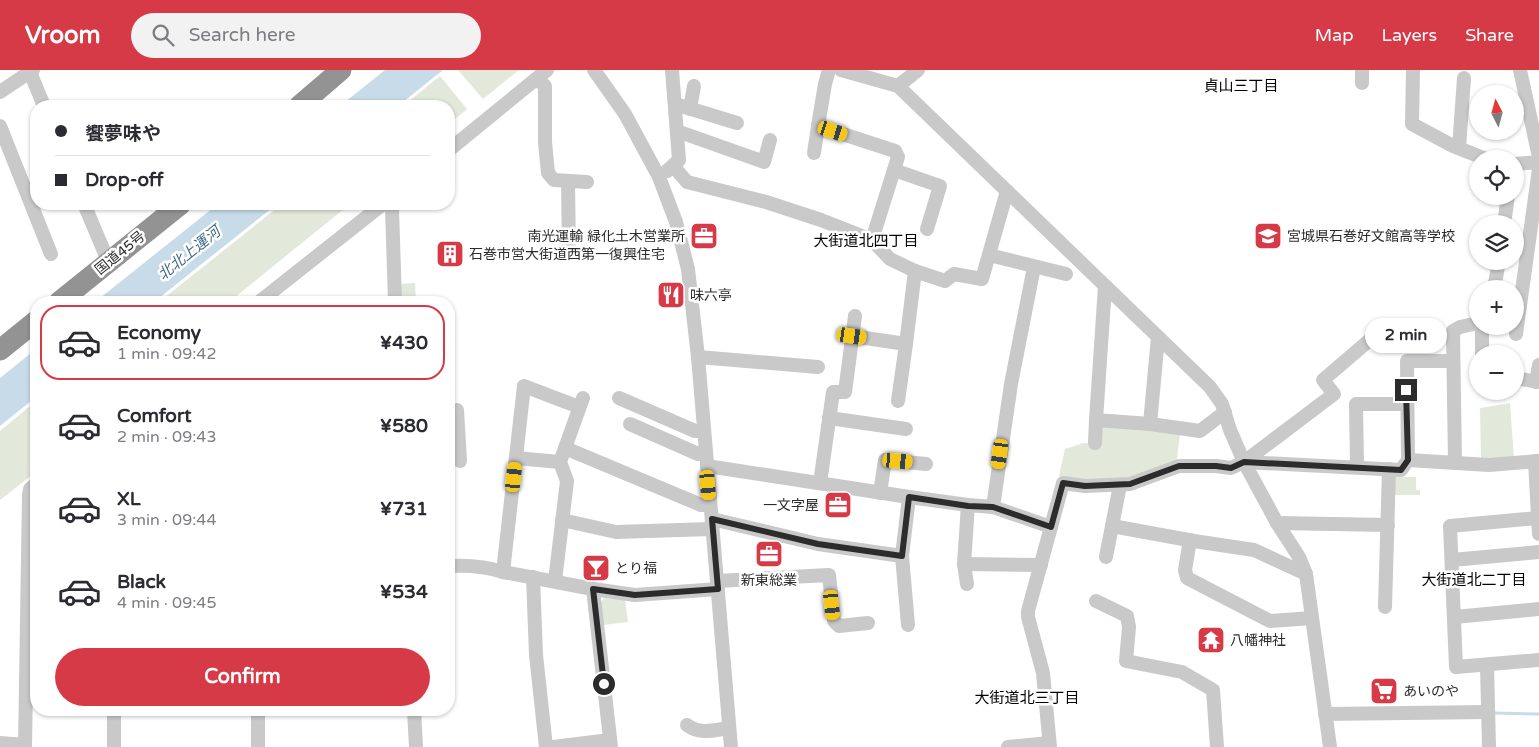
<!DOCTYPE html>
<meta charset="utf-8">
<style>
body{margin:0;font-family:"Varela Round","Noto Sans JP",sans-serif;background:#f2f2f3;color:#2b2b33;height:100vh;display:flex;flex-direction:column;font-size:19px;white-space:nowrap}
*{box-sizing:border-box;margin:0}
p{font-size:16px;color:#7c7c81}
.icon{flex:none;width:28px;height:28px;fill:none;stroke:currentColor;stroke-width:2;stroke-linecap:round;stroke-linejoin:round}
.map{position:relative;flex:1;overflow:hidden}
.details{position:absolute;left:30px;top:226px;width:425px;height:420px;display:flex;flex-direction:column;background:#fff;border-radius:20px;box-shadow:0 1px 4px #0004}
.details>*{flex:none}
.guide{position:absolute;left:30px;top:30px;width:425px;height:110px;border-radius:20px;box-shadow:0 1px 4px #0004;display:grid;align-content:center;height:110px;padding:0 25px;background:#fff}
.needle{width:32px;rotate:354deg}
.controls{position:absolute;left:1469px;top:15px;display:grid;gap:10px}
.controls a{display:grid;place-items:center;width:55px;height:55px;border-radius:50%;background:#fff;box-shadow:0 1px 4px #0004;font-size:25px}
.end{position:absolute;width:22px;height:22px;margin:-11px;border:6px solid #2c2c2c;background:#fff;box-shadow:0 0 0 2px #fff}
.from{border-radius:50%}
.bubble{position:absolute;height:35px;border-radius:18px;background:#fff;box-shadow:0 1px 4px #0004;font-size:16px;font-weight:700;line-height:35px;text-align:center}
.car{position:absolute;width:15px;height:30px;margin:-15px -8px;border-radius:6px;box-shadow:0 0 4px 1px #0007;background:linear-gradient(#f5c518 24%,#345 0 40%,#f5c518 0 76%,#345 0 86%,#f5c518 0)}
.guide b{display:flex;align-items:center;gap:18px;height:48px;font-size:19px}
.guide b+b{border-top:1px solid #e1e1e2}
.guide i{width:12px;height:12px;background:#2b2b33}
ul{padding:9px 0 0;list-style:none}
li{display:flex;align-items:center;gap:15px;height:75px;margin:0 10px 8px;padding:0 15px;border:2px solid transparent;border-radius:20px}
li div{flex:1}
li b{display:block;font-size:19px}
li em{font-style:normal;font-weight:700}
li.current{border-color:#d73a47}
li>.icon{width:45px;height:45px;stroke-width:1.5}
.cta{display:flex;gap:10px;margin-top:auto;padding:10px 25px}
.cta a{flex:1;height:58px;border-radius:30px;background:#d73a47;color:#fff;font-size:20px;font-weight:700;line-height:58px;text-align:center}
header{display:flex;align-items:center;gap:30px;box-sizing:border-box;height:70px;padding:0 25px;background:#d73a47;color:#fff}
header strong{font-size:24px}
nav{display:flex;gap:28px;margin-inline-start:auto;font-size:18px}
.search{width:350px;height:45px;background:#f2f2f3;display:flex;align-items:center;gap:12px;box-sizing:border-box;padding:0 18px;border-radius:28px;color:#7c7c81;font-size:19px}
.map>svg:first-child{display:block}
.green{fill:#e2e9da}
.water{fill:#c7dce8}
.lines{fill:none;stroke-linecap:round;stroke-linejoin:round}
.stream{stroke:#c7dce8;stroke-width:3}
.minor{stroke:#c9c9c9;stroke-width:14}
.highway{stroke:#939393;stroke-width:21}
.route{stroke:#2c2c2c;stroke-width:6}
.labels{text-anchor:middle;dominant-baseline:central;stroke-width:5;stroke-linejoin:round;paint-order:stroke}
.poi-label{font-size:14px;fill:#2c2c2c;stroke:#fff;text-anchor:start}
.street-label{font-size:14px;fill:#2c2c2c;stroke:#fff}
.neighbourhood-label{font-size:15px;fill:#000;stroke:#fff}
.water-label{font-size:15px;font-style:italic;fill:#416d87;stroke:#fff}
</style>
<header>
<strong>Vroom</strong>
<div class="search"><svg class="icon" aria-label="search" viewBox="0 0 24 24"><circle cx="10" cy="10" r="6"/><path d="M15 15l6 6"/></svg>Search here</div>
<nav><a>Map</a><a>Layers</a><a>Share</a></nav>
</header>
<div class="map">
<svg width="1539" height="677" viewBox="0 0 1539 677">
<rect width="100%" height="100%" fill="#fff"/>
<g class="green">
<polygon points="458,0 519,0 483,29"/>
<polygon points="440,6 467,39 449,54 449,36 403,36"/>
<polygon points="282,134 350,134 229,232 159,232"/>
<polygon points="415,213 416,232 400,232 399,214"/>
<polygon points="36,331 36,402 0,430 0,361"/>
<polygon points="1510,333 1514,388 1481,389 1480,338"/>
<polygon points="1104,355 1180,364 1176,396 1130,411 1082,413 1059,406 1065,379 1083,373 1098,374 1099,359"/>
<polygon points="1395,407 1416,407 1416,420 1420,420 1420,425 1395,425"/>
<polygon points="604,528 625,530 628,552 603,555 600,534"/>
</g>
<g class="water">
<polygon points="385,0 443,0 398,36 340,36"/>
<polygon points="218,134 277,134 154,232 95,232"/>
<polygon points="36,279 36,327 0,356 0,308"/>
</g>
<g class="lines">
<polyline class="stream" points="1493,643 1539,644"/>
<g class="minor">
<polyline points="594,0 625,44 659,107 676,152 688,199 698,287 731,677"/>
<polyline points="829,0 825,14 818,56 895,81 898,87 872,170"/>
<polyline points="841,0 898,16 1210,317 1222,334 1230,360 1244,392 1277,453 1299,487 1306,504 1330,677"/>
<polyline points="1413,0 1412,54 1453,76 1486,89"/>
<polyline points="1520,0 1539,87"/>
<polyline points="30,2 44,36"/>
<polyline points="537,9 545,16 545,72 548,103 554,110 587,112"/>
<polyline points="1362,13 1362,0"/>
<polyline points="898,16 918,0"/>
<polyline points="0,22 33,0"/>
<polyline points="675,34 737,53"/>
<polyline points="690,39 694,16"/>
<polyline points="0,56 51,184"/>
<polyline points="677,61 764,92 770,70"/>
<polyline points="1459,78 1464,8"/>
<polyline points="449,80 547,0"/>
<polyline points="814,83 818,56"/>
<polyline points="1515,94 1539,92"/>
<polyline points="674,97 687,112 766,132 821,150 872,170 890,189 915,201 945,211 954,204 982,209 1007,121"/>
<polyline points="894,100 940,116 927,159"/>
<polyline points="667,101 679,90 672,0"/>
<polyline points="568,111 569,185"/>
<polyline points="84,134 109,193"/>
<polyline points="388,134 392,138 395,232"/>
<polyline points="1504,154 1508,126"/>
<polyline points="989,185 1066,204"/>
<polyline points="1105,216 1096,350 1150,354 1158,267"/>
<polyline points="1494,219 1499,191"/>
<polyline points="259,232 383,134"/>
<polyline points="1516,264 1539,99"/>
<polyline points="852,266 906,274 898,331"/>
<polyline points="906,274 915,201"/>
<polyline points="1482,284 1482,256"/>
<polyline points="698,287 818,297"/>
<polyline points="1515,308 1539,312"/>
<polyline points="1536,312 1539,295"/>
<polyline points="619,328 695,361 704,361"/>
<polyline points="457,340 460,391"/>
<polyline points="829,348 906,359"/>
<polyline points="630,354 698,384 706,383"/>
<polyline points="1150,354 1200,361 1225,342"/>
<polyline points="1095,373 1096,350"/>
<polyline points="565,378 701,435 710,435"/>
<polyline points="516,388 560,392"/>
<polyline points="1408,390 1489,395 1539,391"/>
<polyline points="1535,391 1539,464"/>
<polyline points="1244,392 1401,400 1408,390 1407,291 1453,291"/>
<polyline points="1455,393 1453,261 1460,257 1478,253"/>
<polyline points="707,396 909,427 968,435 993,437 1051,457"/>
<polyline points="1357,397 1356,334 1406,334"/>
<polyline points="820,413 833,322 845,322 855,246"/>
<polyline points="880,423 885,390 926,394"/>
<polyline points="993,437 1011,314 1034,197"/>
<polyline points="1538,448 1450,456 1456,597 1539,590"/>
<polyline points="712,449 818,474 902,486"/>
<polyline points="562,450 616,462 712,459"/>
<polyline points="1277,453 1388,455"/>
<polyline points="1112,456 1194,471 1254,480 1306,504"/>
<polyline points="1190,470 1185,500 1187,508 1270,551 1312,548"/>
<polyline points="1106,487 1120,415"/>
<polyline points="1452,490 1539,482"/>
<polyline points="964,494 1041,495"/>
<path d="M449 496C468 495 485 496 503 502L593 519 635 525 718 519"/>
<polyline points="503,502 524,316 579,337"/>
<polyline points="533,507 536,585 546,677"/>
<polyline points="555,511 567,411 560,392 583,328"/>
<polyline points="717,511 829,505 834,551 839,556 868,553"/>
<polyline points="967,514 964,494 968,435"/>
<polyline points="593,519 611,677"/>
<polyline points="1096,531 1127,546 1129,557 1126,591 1182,602 1213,620 1217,677"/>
<polyline points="1385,537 1389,399"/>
<polyline points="1454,547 1539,539"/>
<polyline points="908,555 902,486 909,427"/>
<polyline points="1487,595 1489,677"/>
<polyline points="258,640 258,677"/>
<polyline points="414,640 416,677"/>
<polyline points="1325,644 1487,642"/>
<path d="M687 655C700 665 714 660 729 658"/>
<polyline points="0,673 25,675"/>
<polyline points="25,677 29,424 30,419 36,414"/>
<polyline points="114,677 114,640"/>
<polyline points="553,677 610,670"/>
<polyline points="1008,677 1049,673"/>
<polyline points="1050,677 1043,603 1028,547 1028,541 1063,413 1085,416 1130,414 1179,396 1216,396 1231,398 1244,392 1334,324 1323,310 1386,256"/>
</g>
<g class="highway">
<polyline points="299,36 341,0"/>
<polyline points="59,232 181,134"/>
<polyline points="0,280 36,251"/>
</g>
</g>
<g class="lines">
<polyline class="route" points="604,614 593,519 635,525 718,519 712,449 818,474 902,486 909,427 968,436 993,437 1051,457 1063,413 1085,416 1130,414 1179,396 1216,396 1231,398 1244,392 1401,400 1408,390 1406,320"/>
</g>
<defs>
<symbol id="office-square" viewBox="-11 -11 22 22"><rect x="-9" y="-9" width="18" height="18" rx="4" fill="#d73a47" stroke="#fff"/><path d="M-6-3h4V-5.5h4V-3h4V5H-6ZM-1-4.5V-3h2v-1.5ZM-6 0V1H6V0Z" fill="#fff"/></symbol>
<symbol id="school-square" viewBox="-11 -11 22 22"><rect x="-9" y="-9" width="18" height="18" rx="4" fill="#d73a47" stroke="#fff"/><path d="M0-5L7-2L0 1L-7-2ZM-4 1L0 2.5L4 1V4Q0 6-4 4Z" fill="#fff"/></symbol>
<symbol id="building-square" viewBox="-11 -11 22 22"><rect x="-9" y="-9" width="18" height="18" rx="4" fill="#d73a47" stroke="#fff"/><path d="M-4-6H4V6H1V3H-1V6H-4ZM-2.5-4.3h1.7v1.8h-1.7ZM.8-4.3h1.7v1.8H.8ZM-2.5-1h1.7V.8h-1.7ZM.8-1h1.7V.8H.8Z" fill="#fff"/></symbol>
<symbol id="restaurant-square" viewBox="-11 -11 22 22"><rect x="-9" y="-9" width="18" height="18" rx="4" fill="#d73a47" stroke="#fff"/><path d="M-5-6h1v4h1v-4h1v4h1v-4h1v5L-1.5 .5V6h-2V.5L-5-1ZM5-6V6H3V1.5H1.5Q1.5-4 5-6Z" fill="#fff"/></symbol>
<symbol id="bar-square" viewBox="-11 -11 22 22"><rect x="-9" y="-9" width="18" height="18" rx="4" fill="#d73a47" stroke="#fff"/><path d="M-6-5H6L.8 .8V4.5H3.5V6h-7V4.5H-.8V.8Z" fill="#fff"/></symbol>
<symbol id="temple-square" viewBox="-11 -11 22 22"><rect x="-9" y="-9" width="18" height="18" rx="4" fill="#d73a47" stroke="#fff"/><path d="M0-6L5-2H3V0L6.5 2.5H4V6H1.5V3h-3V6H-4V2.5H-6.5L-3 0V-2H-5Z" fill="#fff"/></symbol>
<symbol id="supermarket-square" viewBox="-11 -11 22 22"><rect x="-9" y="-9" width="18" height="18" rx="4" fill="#d73a47" stroke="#fff"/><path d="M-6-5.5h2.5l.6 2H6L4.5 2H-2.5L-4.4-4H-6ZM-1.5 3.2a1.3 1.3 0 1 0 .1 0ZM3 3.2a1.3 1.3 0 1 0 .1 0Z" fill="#fff"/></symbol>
</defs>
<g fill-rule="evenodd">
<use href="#office-square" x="688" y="150" width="32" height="32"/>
<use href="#school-square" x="1252" y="150" width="32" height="32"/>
<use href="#building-square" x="434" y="168" width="32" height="32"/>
<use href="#restaurant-square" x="655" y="209" width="32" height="32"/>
<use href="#office-square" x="822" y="419" width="32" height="32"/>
<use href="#office-square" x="753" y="468" width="32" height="32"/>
<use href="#bar-square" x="580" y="482" width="32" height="32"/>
<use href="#temple-square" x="1195" y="554" width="32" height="32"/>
<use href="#supermarket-square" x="1368" y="605" width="32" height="32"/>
</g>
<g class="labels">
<g class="poi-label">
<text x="685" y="166" text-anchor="end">南光運輸 緑化土木営業所</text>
<text x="1287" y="166">宮城県石巻好文館高等学校</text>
<text x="469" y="184">石巻市営大街道西第一復興住宅</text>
<text x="690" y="225">味六亭</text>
<text x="819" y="435" text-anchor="end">一文字屋</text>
<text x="615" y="498">とり福</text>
<text x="769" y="510" text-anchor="middle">新東総業</text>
<text x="1230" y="570">八幡神社</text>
<text x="1403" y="621">あいのや</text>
</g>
<g class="street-label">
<text transform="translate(120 183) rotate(-39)">国道45号</text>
</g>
<g class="neighbourhood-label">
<text x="1241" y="16">貞山三丁目</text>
<text x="866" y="171">大街道北四丁目</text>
<text x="1474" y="510">大街道北二丁目</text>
<text x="1027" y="628">大街道北三丁目</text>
</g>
<g class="water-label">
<text transform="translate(189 183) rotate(-39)">北北上運河</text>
</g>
</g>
</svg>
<div class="controls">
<a><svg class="needle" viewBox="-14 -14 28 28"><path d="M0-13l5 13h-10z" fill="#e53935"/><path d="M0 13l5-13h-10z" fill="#7c7c81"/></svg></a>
<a><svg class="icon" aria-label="locate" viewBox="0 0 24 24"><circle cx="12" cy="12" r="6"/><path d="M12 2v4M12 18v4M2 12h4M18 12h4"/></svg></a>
<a><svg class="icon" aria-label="layers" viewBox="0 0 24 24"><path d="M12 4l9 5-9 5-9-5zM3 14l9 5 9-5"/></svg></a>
<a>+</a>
<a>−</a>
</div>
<i class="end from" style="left:604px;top:614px"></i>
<i class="end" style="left:1406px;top:320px"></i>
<div class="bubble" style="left:1365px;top:248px;width:82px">2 min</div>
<i class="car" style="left:833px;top:61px;rotate:108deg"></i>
<i class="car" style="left:852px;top:266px;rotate:98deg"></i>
<i class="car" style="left:1000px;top:384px;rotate:188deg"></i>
<i class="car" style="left:898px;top:391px;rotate:95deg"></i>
<i class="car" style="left:514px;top:407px;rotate:6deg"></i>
<i class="car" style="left:708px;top:415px;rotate:175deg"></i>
<i class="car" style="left:832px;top:535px;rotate:174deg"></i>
<div class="guide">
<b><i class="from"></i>饗夢味や</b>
<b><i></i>Drop-off</b>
</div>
<section class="details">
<ul>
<li class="current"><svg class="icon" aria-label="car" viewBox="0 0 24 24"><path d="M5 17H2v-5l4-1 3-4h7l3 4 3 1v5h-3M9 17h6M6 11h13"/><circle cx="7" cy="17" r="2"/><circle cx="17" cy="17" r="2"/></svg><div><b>Economy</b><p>1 min · 09:42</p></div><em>¥430</em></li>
<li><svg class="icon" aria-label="car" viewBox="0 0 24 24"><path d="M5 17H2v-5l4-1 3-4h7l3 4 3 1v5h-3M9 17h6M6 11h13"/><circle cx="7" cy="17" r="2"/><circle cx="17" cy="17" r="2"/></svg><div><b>Comfort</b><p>2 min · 09:43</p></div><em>¥580</em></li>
<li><svg class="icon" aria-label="car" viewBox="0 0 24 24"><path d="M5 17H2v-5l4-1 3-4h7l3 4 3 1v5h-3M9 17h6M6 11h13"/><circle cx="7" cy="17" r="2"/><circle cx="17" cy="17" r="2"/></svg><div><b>XL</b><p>3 min · 09:44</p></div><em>¥731</em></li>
<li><svg class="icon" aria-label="car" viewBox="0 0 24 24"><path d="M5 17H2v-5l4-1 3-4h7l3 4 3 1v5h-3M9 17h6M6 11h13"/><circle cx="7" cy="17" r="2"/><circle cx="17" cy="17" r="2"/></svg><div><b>Black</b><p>4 min · 09:45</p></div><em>¥534</em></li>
</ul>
<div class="cta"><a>Confirm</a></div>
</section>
</div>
